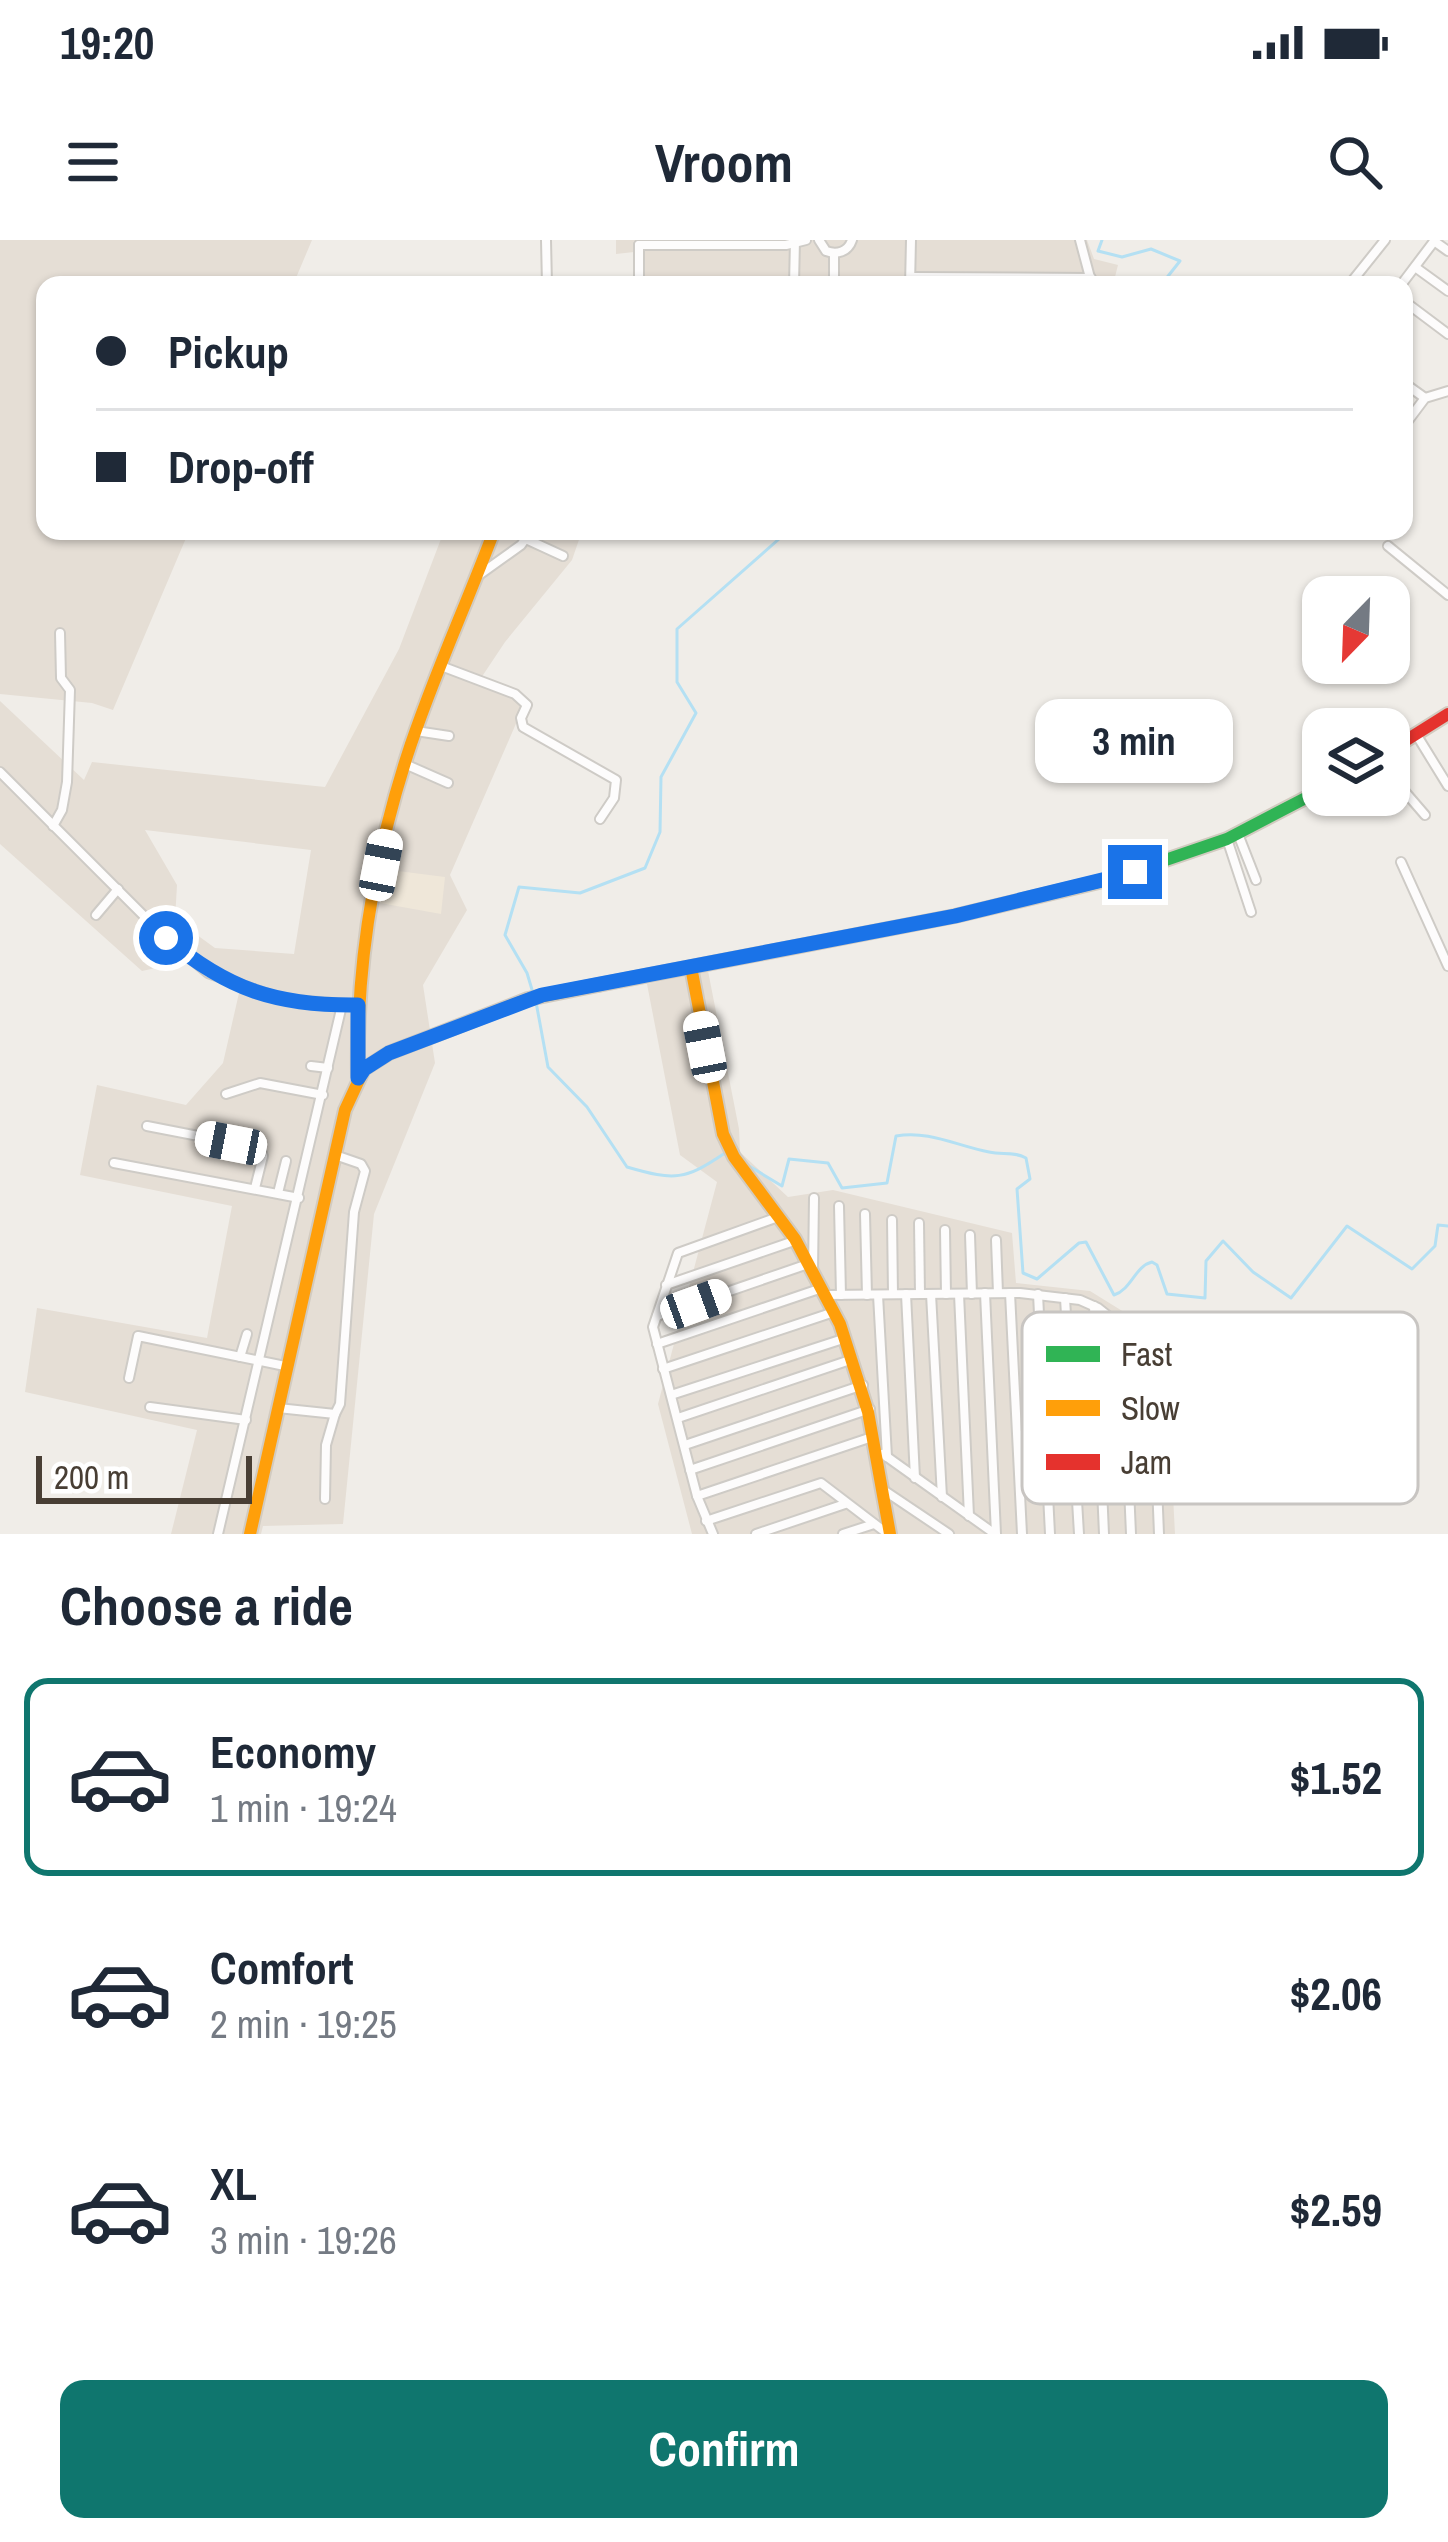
<!DOCTYPE html>
<meta charset="utf-8">
<style>
body{margin:0;font-family:"Archivo Narrow",sans-serif;background:#f6f6f7;color:#1f2937;height:100vh;display:flex;flex-direction:column;font-size:45px;white-space:nowrap}
*{box-sizing:border-box;margin:0}
p{font-size:39px;color:#747a83}
.icon{flex:none;width:66px;height:66px;fill:none;stroke:currentColor;stroke-width:2;stroke-linecap:round;stroke-linejoin:round}
.map{position:relative;height:1294px;overflow:hidden}
.sheet{display:flex;flex-direction:column;background:#fff;flex:1}
.sheet>*{flex:none}
.hud{position:absolute;left:36px;top:36px;width:1377px;height:264px;border-radius:24px;box-shadow:0 3px 9px #0004;display:grid;align-content:center;height:264px;padding:0 60px;background:#fff}
.needle{width:78px;rotate:203deg}
.tools{position:absolute;left:1302px;top:336px;display:grid;gap:24px}
.tools a{display:grid;place-items:center;width:108px;height:108px;border-radius:24px;background:#fff;box-shadow:0 3px 9px #0004;font-size:60px}
.scale{position:absolute;left:36px;bottom:30px;width:216px;box-sizing:border-box;padding-left:12px;border:6px solid #483e34;border-top:0;font-size:33px;line-height:42px;white-space:nowrap;color:#483e34;-webkit-text-stroke:9px #fff;paint-order:stroke}
.end{position:absolute;width:54px;height:54px;margin:-27px;border:15px solid #1a73e8;background:#fff;box-shadow:0 0 0 6px #fff}
.from{border-radius:50%}
.bubble{position:absolute;height:84px;border-radius:24px;background:#fff;box-shadow:0 3px 9px #0004;font-size:39px;font-weight:700;line-height:84px;text-align:center}
.car{position:absolute;width:36px;height:72px;margin:-36px -18px;border-radius:15px;box-shadow:0 0 9px 3px #0007;background:linear-gradient(#fff 24%,#345 0 40%,#fff 0 76%,#345 0 86%,#fff 0)}
.hud b{display:flex;align-items:center;gap:42px;height:114px;font-size:45px}
.hud b+b{border-top:3px solid #e0e1e3}
.hud i{width:30px;height:30px;background:#1f2937}
ul{padding:0;list-style:none}
li{display:flex;align-items:center;gap:36px;height:198px;margin:0 24px 18px;padding:0 36px;border:6px solid transparent;border-radius:24px}
li div{flex:1}
li b{display:block;font-size:45px}
li em{font-style:normal;font-weight:700}
li.active{border-color:#0f766e}
li>.icon{width:108px;height:108px;stroke-width:1.5}
h2{padding:0 60px;font-size:54px;line-height:144px}
.cta{display:flex;gap:24px;margin-top:auto;padding:24px 60px}
.cta a{flex:1;height:138px;border-radius:24px;background:#0f766e;color:#fff;font-size:48px;font-weight:700;line-height:138px;text-align:center}
.status{display:flex;justify-content:space-between;align-items:center;height:84px;padding:0 60px;background:#fff;direction:ltr}
.status svg{height:33px;fill:currentColor}
header{display:flex;justify-content:space-between;align-items:center;height:156px;padding:0 60px;background:#fff;font-size:54px;font-weight:700}
.map>svg:first-child{display:block}
.residential{fill:#e5ded5;fill-rule:evenodd}
.education{fill:#efe7d9}
.lines{fill:none;stroke-linecap:round;stroke-linejoin:round}
.stream{stroke:#b4e0f3;stroke-width:3}
.street-casing{stroke:#cecbc6;stroke-width:12}
.fast-casing{stroke:#d2cbc0;stroke-width:16}
.slow-casing{stroke:#d2cbc0;stroke-width:16}
.jam-casing{stroke:#d2cbc0;stroke-width:16}
.street{stroke:#fdfcfc;stroke-width:8}
.fast{stroke:#30b455;stroke-width:12}
.slow{stroke:#ff9f0a;stroke-width:12}
.jam{stroke:#e5322d;stroke-width:12}
.route{stroke:#1a73e8;stroke-width:15}
.key{fill:#fff;stroke:#c8c5c2;stroke-width:3}
.key-label{font-size:33px;fill:#483e34}
</style>
<div class="status"><b>19:20</b><svg viewBox="0 0 49 12"><path d="M0 12V9h3v3zM5 12V6h3v6zM10 12V3h3v9zM15 12V0h3v12zM26 1h20v11H26zM47 4h2v5h-2z"/></svg></div>
<header><svg class="icon" aria-label="menu" viewBox="0 0 24 24"><path d="M4 6h16M4 12h16M4 18h16"/></svg>Vroom<svg class="icon" aria-label="search" viewBox="0 0 24 24"><circle cx="10" cy="10" r="6"/><path d="M15 15l6 6"/></svg></header>
<div class="map">
<svg width="1448" height="1294" viewBox="0 0 1448 1294">
<rect width="100%" height="100%" fill="#f0ede8"/>
<g class="residential">
<polygon points="0,0 312,0 293,45 45,45 45,291 189,291 113,470 92,463 0,454"/>
<polygon points="616,0 1087,0 1094,19 1118,25 1113,45 634,45 634,12 616,14"/>
<path d="M444 291H582L572 320 505 402 479 441 525 463 450 635 467 670 423 745 435 823 374 974 343 1284 263 1286 261 1294H171L197 1190 25 1152 37 1068 207 1098 232 966 80 935 97 845 186 865 223 823 239 753 183 722 142 731 0 604V461L84 540 92 522 325 547 399 409ZM145 590 311 610 294 714 215 708 175 679 177 645Z"/>
<polygon points="708,731 739,889 740,912 788,957 833,950 1012,993 1016,1043 1090,1051 1132,1077 1157,1101 1167,1141 1175,1294 692,1294 658,1164 717,942 680,915 647,744"/>
</g>
<polygon class="education" points="382,629 445,637 441,674 380,663"/>
<g class="lines">
<g class="stream">
<polyline points="1102,0 1098,11 1122,17 1151,9 1180,21 1161,45"/>
<polyline points="533,753 527,733 505,695 519,647 580,653 645,628 660,592 661,537 696,473 677,442 677,389 788,291"/>
<path d="M536 762 548 827 587 867 627 927C675 941 685 940 725 913"/>
<path d="M744 923 782 946 789 919 828 923 842 948 887 943 896 896C929 890 957 906 989 912 1003 915 1013 911 1026 918L1030 939 1017 949 1023 1033 1037 1039 1079 1003 1086 1002 1114 1055C1132 1049 1135 1026 1152 1022L1157 1025 1167 1054 1205 1058 1206 1021 1223 1001 1253 1032 1291 1058 1347 986 1412 1029 1435 1006 1438 985 1448 986"/>
</g>
<defs>
<g id="street">
<polyline points="546,0 547,45"/>
<path d="M819 0 826 11C837 15 848 12 852 0"/>
<polyline points="1080,0 1092,45"/>
<polyline points="1434,1 1448,11"/>
<polyline points="639,5 786,5 806,0"/>
<polyline points="1415,27 1448,51"/>
<polyline points="911,37 1091,38"/>
<polyline points="639,42 755,45"/>
<polyline points="639,44 639,5"/>
<polyline points="794,45 795,0"/>
<polyline points="834,45 834,13"/>
<polyline points="910,45 911,0"/>
<polyline points="1349,45 1385,0"/>
<polyline points="1401,45 1435,0"/>
<polyline points="1404,61 1448,94"/>
<polyline points="1404,143 1425,158"/>
<polyline points="1404,186 1425,158 1448,151"/>
<polyline points="526,299 563,316"/>
<polyline points="1388,306 1448,355"/>
<polyline points="479,335 521,305 531,291"/>
<polyline points="441,426 515,454 527,465 521,478 523,487 616,540 614,558 600,579"/>
<polyline points="416,491 449,496"/>
<polyline points="1416,494 1448,546"/>
<polyline points="1390,511 1400,546 1425,575"/>
<polyline points="405,524 448,543"/>
<polyline points="0,532 166,698 208,733 282,759 358,765"/>
<polyline points="53,586 62,570 67,542 70,450 61,438 60,393"/>
<polyline points="1238,594 1256,640"/>
<polyline points="1227,599 1251,672"/>
<polyline points="1401,622 1448,726"/>
<polyline points="96,675 118,649"/>
<polyline points="311,826 328,828"/>
<polyline points="226,854 260,843 323,855"/>
<polyline points="147,886 260,908 263,916 255,948"/>
<polyline points="114,923 299,958"/>
<polyline points="278,953 286,921"/>
<polyline points="839,966 841,1055"/>
<polyline points="865,974 867,1055"/>
<polyline points="892,980 893,1054"/>
<polyline points="919,983 920,1054"/>
<polyline points="945,990 946,1054"/>
<polyline points="970,995 972,1054"/>
<polyline points="996,1000 998,1053"/>
<polyline points="813,1031 814,958"/>
<polyline points="666,1045 794,1001"/>
<polyline points="985,1053 996,1294"/>
<polyline points="1010,1053 1022,1294"/>
<polyline points="906,1054 915,1238"/>
<polyline points="931,1054 942,1257"/>
<polyline points="959,1054 969,1276"/>
<polyline points="1038,1054 1050,1294"/>
<polyline points="826,1055 1020,1053 1080,1060 1098,1068 1127,1091 1152,1120 1159,1294"/>
<polyline points="878,1055 887,1217"/>
<polyline points="1065,1058 1079,1294"/>
<polyline points="1094,1066 1104,1294"/>
<polyline points="657,1076 808,1024"/>
<polyline points="1122,1086 1131,1294"/>
<polyline points="657,1104 822,1048"/>
<polyline points="240,1117 247,1094"/>
<polyline points="663,1129 834,1072"/>
<polyline points="129,1138 138,1096 285,1126"/>
<polyline points="671,1155 846,1098"/>
<polyline points="150,1167 246,1180"/>
<polyline points="278,1168 335,1174 340,1164 354,972 365,931 361,924 335,915"/>
<polyline points="678,1178 853,1119"/>
<polyline points="1018,1195 1155,1188"/>
<polyline points="685,1205 863,1145"/>
<polyline points="883,1214 995,1294"/>
<polyline points="690,1230 870,1169"/>
<polyline points="885,1251 949,1294"/>
<polyline points="697,1256 872,1197"/>
<polyline points="325,1259 326,1205 335,1174"/>
<polyline points="706,1281 821,1243 884,1291 890,1291"/>
<polyline points="218,1294 342,765"/>
<polyline points="713,1294 697,1256 653,1087 678,1013 778,977"/>
<polyline points="756,1294 845,1264"/>
<polyline points="843,1294 874,1284"/>
</g>
<polyline id="fast" points="598,745 955,676 1107,640 1227,599 1323,549"/>
<g id="slow">
<polyline points="691,727 723,894 734,917 795,999 840,1084 868,1172 890,1294"/>
<path d="M358 835C356 727 374 619 407 516 432 439 466 366 494 291"/>
<polyline points="250,1294 345,870 364,829 389,813 528,759 598,745"/>
</g>
<polyline id="jam" points="1389,511 1448,474"/>
</defs>
<use href="#street" class="street-casing"/>
<use href="#fast" class="fast-casing"/>
<use href="#slow" class="slow-casing"/>
<use href="#jam" class="jam-casing"/>
<use href="#street" class="street"/>
<use href="#fast" class="fast"/>
<use href="#slow" class="slow"/>
<use href="#jam" class="jam"/>
</g>
<g class="lines">
<path class="route" d="M166 698C228 750 277 766 358 765V838L364 829 389 813 542 755 955 676 1135 632"/>
</g>
<rect x="1022" y="1072" width="396" height="192" rx="18" class="key"/>
<rect x="1046" y="1106" width="54" height="16" fill="#30b455"/>
<rect x="1046" y="1160" width="54" height="16" fill="#ff9f0a"/>
<rect x="1046" y="1214" width="54" height="16" fill="#e5322d"/>
<g class="key-label">
<text x="1121" y="1126">Fast</text>
<text x="1121" y="1180">Slow</text>
<text x="1121" y="1234">Jam</text>
</g>
</svg>
<div class="tools">
<a><svg class="needle" viewBox="-14 -14 28 28"><path d="M0-13l5 13h-10z" fill="#e53935"/><path d="M0 13l5-13h-10z" fill="#747a83"/></svg></a>
<a><svg class="icon" aria-label="layers" viewBox="0 0 24 24"><path d="M12 4l9 5-9 5-9-5zM3 14l9 5 9-5"/></svg></a>
</div>
<div class="scale">200 m</div>
<i class="end from" style="left:166px;top:698px"></i>
<i class="end" style="left:1135px;top:632px"></i>
<div class="bubble" style="left:1035px;top:459px;width:198px">3 min</div>
<i class="car" style="left:381px;top:625px;rotate:11deg"></i>
<i class="car" style="left:705px;top:807px;rotate:349deg"></i>
<i class="car" style="left:231px;top:903px;rotate:281deg"></i>
<i class="car" style="left:696px;top:1064px;rotate:70deg"></i>
<div class="hud">
<b><i class="from"></i>Pickup</b>
<b><i></i>Drop-off</b>
</div>
</div>
<section class="sheet">
<h2>Choose a ride</h2>
<ul>
<li class="active"><svg class="icon" aria-label="car" viewBox="0 0 24 24"><path d="M5 17H2v-5l4-1 3-4h7l3 4 3 1v5h-3M9 17h6M6 11h13"/><circle cx="7" cy="17" r="2"/><circle cx="17" cy="17" r="2"/></svg><div><b>Economy</b><p>1 min · 19:24</p></div><em>$1.52</em></li>
<li><svg class="icon" aria-label="car" viewBox="0 0 24 24"><path d="M5 17H2v-5l4-1 3-4h7l3 4 3 1v5h-3M9 17h6M6 11h13"/><circle cx="7" cy="17" r="2"/><circle cx="17" cy="17" r="2"/></svg><div><b>Comfort</b><p>2 min · 19:25</p></div><em>$2.06</em></li>
<li><svg class="icon" aria-label="car" viewBox="0 0 24 24"><path d="M5 17H2v-5l4-1 3-4h7l3 4 3 1v5h-3M9 17h6M6 11h13"/><circle cx="7" cy="17" r="2"/><circle cx="17" cy="17" r="2"/></svg><div><b>XL</b><p>3 min · 19:26</p></div><em>$2.59</em></li>
</ul>
<div class="cta"><a>Confirm</a></div>
</section>
